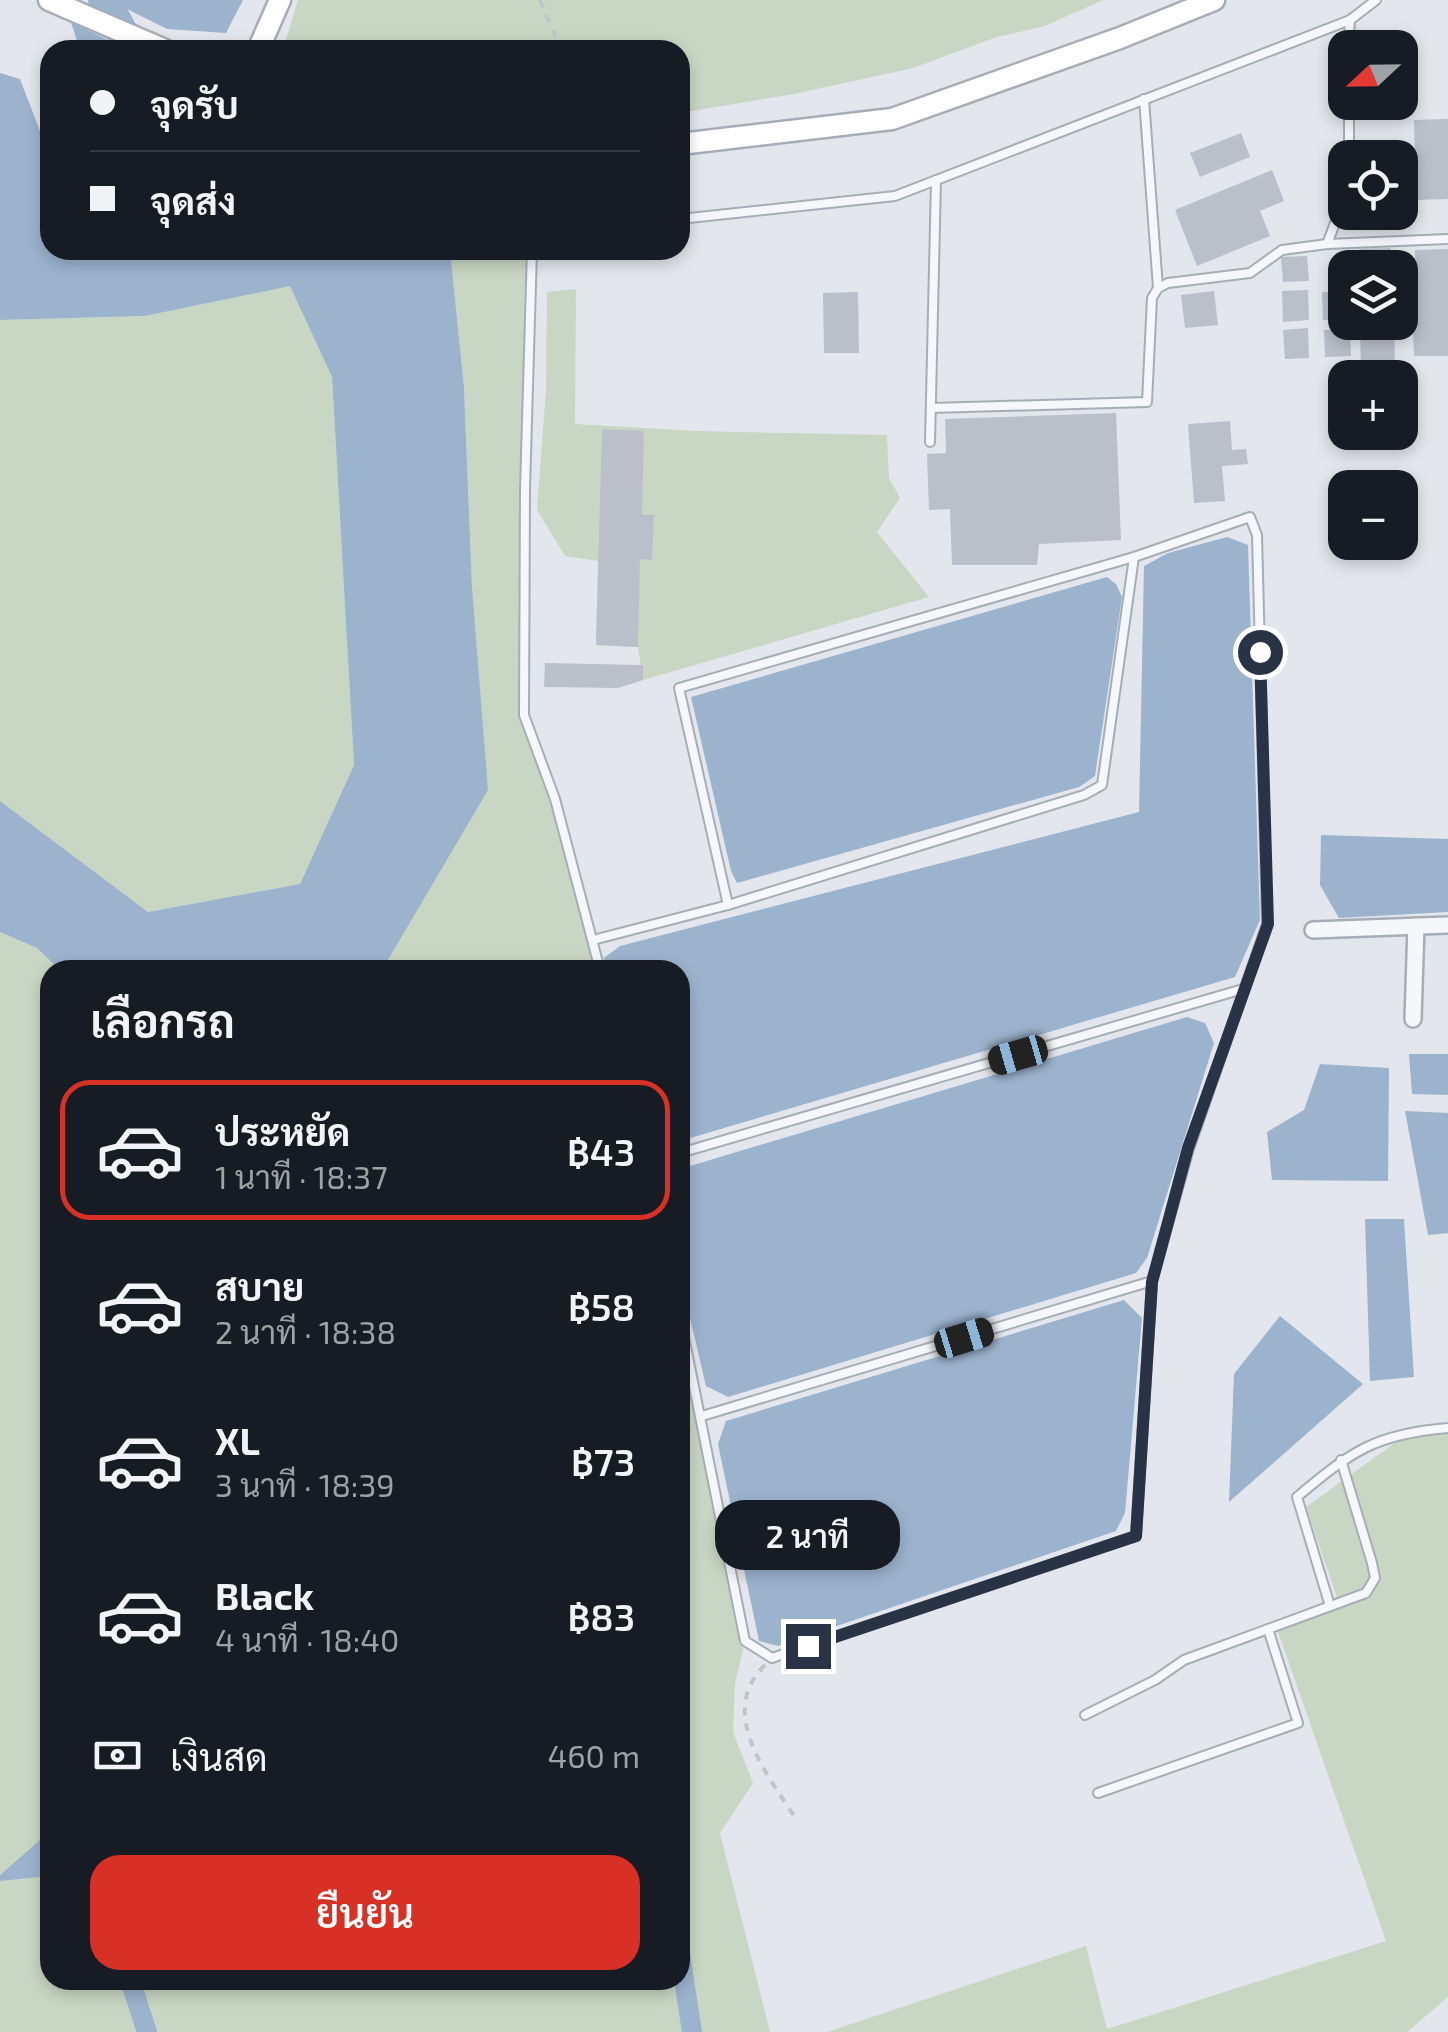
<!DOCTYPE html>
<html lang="th">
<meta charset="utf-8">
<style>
body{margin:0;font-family:"Exo 2",Sarabun,sans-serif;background:#242831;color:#f1f3f6;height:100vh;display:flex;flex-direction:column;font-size:38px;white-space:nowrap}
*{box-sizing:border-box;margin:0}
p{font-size:32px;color:#9ea1a6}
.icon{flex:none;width:55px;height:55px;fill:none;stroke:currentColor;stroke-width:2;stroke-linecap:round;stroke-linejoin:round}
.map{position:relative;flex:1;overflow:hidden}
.side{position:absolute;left:40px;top:960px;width:650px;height:1030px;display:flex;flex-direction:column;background:#171b24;border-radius:30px;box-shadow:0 5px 15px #0003}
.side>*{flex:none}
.top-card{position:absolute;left:40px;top:40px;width:650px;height:220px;border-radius:30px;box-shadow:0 5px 15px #0003;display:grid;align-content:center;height:220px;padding:0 50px;background:#171b24}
.needle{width:65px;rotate:248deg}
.fabs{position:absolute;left:1328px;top:30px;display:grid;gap:20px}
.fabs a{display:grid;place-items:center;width:90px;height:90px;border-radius:20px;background:#171b24;box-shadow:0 5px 15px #0003;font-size:50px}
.end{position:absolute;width:45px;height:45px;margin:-22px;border:12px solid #293346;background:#fff;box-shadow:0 0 0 5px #fff}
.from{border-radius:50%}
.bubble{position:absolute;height:70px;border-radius:30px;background:#171b24;box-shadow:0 5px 15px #0003;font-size:32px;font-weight:600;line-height:70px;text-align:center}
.car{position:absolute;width:30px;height:60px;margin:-30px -15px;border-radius:12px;box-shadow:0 0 8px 2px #0007;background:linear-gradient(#222 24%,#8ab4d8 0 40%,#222 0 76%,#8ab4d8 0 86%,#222 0)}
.top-card b{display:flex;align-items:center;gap:35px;height:95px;font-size:38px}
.top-card b+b{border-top:2px solid #363941}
.top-card i{width:25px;height:25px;background:#f1f3f6}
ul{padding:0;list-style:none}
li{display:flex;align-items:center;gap:30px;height:140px;margin:0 20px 15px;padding:0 30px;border:5px solid transparent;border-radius:30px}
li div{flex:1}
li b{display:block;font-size:38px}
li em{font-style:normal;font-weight:600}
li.selected{border-color:#d93025}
li>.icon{width:90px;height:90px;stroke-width:1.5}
h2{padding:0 50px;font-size:45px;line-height:120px}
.pay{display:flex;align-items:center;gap:25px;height:110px;padding:0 50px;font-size:38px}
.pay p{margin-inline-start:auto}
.action{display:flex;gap:20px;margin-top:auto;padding:20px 50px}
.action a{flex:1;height:115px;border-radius:30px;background:#d93025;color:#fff;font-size:40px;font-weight:600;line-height:115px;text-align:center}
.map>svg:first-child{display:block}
.green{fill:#c8d7c3}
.water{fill:#9cb3ce}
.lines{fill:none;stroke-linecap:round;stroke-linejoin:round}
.canal{stroke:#9cb3ce;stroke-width:20}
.river{stroke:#9cb3ce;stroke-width:32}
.building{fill:#babfca}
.lane-casing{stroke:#a7adb7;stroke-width:12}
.street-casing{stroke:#a7adb7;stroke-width:20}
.secondary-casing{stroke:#a7adb7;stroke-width:25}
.path{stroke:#c1c4cb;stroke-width:4;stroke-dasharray:8 8;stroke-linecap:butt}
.lane{stroke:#f6f7fa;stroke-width:8}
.street{stroke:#f6f7fa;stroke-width:15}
.secondary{stroke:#fff;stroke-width:20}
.route{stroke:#293346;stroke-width:12}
</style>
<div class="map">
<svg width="1448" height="2032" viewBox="0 0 1448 2032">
<rect width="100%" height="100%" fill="#e3e6ec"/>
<g class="green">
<polygon points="298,0 1103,0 1045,26 997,37 913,68 794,94 680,113 680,50 287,50 284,46"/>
<polygon points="450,250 532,250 524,715 555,799 600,970 382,970 472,588 464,387"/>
<polygon points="290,285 332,377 354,765 300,884 148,912 0,801 0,320 145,316"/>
<polygon points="576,289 575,424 696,431 887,435 889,478 900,498 877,532 929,597 643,680 638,647 596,645 598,561 565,556 537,510 546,390 547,292"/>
<polygon points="0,932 37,948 60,970 50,970 50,1831 0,1875"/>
<polygon points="680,1317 745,1641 735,1684 733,1732 753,1783 720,1833 770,2032 0,2032 0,1881 50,1876 50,1980 680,1980"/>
<polygon points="1448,1432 1448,1997 1407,2032 827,2032 1086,1946 1107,2029 1386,1941 1276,1626 1338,1600 1306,1507 1403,1437"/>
</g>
<g class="water">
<polygon points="109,0 243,0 226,33 167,29"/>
<polygon points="71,22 128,50 80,50"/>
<polygon points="0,73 20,79 50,157 50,250 450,250 464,387 472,588 488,790 382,970 60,970 37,948 0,932 0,801 148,912 300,884 354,765 332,377 290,286 145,316 0,320"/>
<polygon points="1227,537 1248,545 1260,920 1235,977 680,1141 680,970 607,970 604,958 620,946 1139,812 1144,566 1168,553"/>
<polygon points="1107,577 1116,584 1122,597 1095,776 1079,787 737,883 731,871 691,697"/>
<polygon points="1321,835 1448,839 1448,912 1339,918 1320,885"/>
<polygon points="1187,1017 1205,1023 1214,1043 1147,1258 1136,1273 728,1397 706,1386 680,1275 680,1169"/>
<polygon points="1409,1054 1448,1054 1448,1095 1412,1094"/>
<polygon points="1320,1064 1389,1068 1388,1181 1272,1180 1267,1132 1304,1110"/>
<polygon points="1405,1111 1448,1113 1448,1233 1428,1235"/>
<polygon points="1365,1219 1404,1219 1414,1377 1370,1381"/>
<polygon points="1124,1300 1142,1318 1125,1513 1116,1531 778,1646 759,1641 718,1444 726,1421"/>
<polygon points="1280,1316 1363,1384 1229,1502 1234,1374"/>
<polygon points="50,1831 50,1876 0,1881 0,1875"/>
</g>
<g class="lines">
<g class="canal">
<polyline points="680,1954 692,2032"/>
<polyline points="130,1980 147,2032"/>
</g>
<polyline class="river" points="104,0 132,50"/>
</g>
<g class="building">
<polygon points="1448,119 1448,199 1416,200 1414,120"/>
<polygon points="1241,133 1250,157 1200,177 1190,153"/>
<polygon points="1272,170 1284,201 1260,211 1270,236 1197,266 1175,210"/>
<polygon points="1391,248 1391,268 1359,268 1359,249"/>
<polygon points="1448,249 1448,356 1414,356 1412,306 1400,306 1400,285 1416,285 1415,250"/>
<polygon points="1307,256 1309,281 1283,282 1281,257"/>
<polygon points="1308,290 1309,320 1283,322 1282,291"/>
<polygon points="1214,291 1218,325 1185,328 1181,295"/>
<polygon points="1345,291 1345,319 1323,320 1322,292"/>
<polygon points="858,292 859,353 824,353 823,293"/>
<polygon points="1360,322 1394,322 1395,367 1412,366 1413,403 1400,403 1400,378 1361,378"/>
<polygon points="1308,328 1309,358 1285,359 1283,330"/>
<polygon points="1350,329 1351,356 1325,357 1324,330"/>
<polygon points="1116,413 1121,540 1039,544 1037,565 952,565 950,509 929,510 927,454 946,453 945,419"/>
<polygon points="1230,421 1232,450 1246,449 1248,464 1222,466 1225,501 1194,503 1188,424"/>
<polygon points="602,429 644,431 642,515 654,515 652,560 640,559 638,647 596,645"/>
<polygon points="545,663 643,665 643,680 618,688 544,687"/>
</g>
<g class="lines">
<defs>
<g id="lane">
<polyline points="1348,48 1350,20 1376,0"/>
<polyline points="1144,99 1158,288"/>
<polyline points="1349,102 1349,158"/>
<polyline points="680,219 895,196 1350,20"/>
<polyline points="1327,244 1345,197"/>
<polyline points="532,250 525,489 524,715 555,799 600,970"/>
<polyline points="931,408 1147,402 1152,298 1158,288 1168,283 1250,273 1282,250 1327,244 1448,239"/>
<polyline points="930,442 936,180"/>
<polyline points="728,905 1084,795 1102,785 1134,557"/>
<polyline points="593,940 728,905 679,688 1134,557 1250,517 1257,535 1267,924 1189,1149 1152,1281 1136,1536 772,1658 745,1641 680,1317"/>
<polyline points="680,1153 1243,989"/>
<polyline points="702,1416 1152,1281"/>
<path d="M1330 1606 1297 1497C1352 1451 1375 1434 1448 1428"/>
<polyline points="1085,1715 1155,1680 1184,1660 1366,1593 1375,1578 1372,1563 1341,1460"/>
<polyline points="1098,1793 1298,1723 1268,1629"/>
</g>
<g id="street">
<polyline points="1313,930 1448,925"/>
<polyline points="1413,1019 1416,926"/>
</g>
<g id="secondary">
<polyline points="49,0 165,50"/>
<polyline points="258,50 280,0"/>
<polyline points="680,144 892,119 1120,38 1214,0"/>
</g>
</defs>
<use href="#lane" class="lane-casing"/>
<use href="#street" class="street-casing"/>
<use href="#secondary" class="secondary-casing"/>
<g class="path">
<polyline points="540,0 561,50"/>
<path d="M765 1665C716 1713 768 1775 796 1819"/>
</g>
<use href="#lane" class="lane"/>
<use href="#street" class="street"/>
<use href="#secondary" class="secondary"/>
</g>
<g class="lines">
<polyline class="route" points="808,1646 1136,1536 1152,1282 1188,1148 1268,924 1260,652"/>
</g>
</svg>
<div class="fabs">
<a><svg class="needle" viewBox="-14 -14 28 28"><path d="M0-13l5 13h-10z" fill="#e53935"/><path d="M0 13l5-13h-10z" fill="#9ea1a6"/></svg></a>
<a><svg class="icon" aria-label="locate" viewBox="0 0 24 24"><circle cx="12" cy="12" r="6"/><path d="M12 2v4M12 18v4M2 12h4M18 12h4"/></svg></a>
<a><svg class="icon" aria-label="layers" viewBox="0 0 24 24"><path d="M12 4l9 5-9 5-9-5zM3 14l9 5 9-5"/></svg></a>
<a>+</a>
<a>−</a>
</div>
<i class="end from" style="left:1260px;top:652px"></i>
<i class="end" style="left:808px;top:1646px"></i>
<div class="bubble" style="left:715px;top:1500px;width:185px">2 นาที</div>
<i class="car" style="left:1018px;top:1055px;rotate:254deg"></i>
<i class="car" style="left:964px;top:1338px;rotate:73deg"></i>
<div class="top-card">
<b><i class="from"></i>จุดรับ</b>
<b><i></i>จุดส่ง</b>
</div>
<section class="side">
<h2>เลือกรถ</h2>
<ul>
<li class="selected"><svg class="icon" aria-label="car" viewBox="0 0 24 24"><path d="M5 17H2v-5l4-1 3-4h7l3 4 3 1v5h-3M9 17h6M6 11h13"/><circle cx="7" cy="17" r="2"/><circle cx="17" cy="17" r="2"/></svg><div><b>ประหยัด</b><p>1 นาที · 18:37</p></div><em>฿43</em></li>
<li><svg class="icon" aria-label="car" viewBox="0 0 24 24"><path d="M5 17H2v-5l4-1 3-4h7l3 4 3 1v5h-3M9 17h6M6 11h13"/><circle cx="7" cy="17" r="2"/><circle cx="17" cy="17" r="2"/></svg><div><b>สบาย</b><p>2 นาที · 18:38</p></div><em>฿58</em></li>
<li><svg class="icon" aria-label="car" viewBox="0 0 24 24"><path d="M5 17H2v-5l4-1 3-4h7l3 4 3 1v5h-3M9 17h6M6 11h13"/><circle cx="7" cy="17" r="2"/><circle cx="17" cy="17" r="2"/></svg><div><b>XL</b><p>3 นาที · 18:39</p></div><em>฿73</em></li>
<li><svg class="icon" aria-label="car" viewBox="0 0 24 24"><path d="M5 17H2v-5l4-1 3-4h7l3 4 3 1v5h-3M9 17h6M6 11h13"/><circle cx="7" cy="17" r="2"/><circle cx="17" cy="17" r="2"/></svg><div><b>Black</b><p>4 นาที · 18:40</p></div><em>฿83</em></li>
</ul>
<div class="pay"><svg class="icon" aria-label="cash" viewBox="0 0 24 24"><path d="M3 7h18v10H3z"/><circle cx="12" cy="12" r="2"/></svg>เงินสด<p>460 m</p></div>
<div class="action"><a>ยืนยัน</a></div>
</section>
</div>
